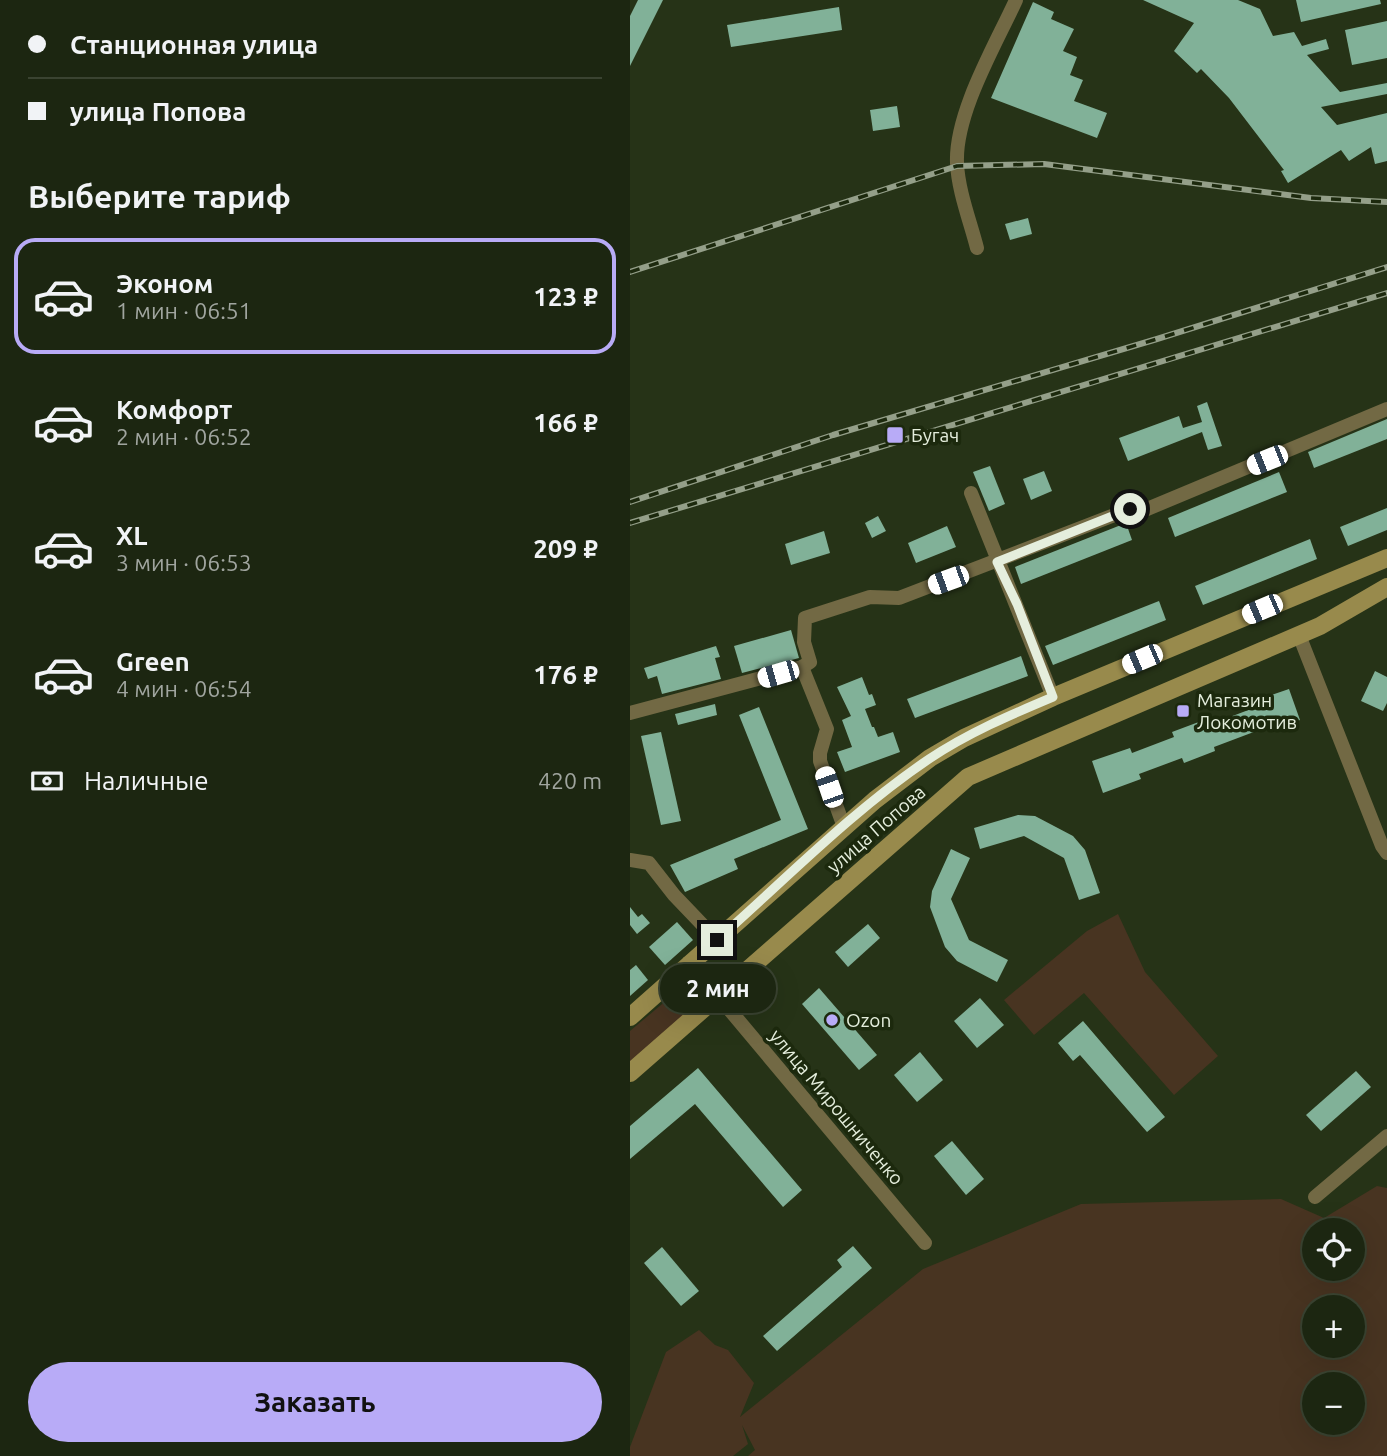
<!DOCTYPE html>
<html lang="ru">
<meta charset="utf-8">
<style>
body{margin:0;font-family:Ubuntu,sans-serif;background:#252e1a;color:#f1f3f6;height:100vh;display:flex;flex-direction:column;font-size:26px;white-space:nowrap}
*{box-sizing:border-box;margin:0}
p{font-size:23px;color:#a0a59f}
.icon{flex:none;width:38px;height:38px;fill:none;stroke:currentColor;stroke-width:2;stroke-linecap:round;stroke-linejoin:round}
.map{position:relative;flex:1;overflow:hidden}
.details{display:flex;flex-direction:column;background:#1c2611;width:630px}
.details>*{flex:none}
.top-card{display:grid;align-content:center;height:154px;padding:0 28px;background:#1c2611}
.tools{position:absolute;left:672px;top:1218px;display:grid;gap:14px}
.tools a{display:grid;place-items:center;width:63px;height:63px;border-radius:50%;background:#1c2611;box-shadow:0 7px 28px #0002,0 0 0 2px #3a4331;font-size:35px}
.end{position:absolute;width:32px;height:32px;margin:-16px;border:9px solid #e5eedd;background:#111;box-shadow:0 0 0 4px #111}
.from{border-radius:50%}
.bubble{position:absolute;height:49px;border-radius:24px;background:#1c2611;box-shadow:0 7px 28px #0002,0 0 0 2px #3a4331;font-size:23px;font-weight:700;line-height:49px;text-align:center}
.car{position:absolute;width:21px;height:42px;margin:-21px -10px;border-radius:9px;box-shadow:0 0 5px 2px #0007;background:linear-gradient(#fff 24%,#345 0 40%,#fff 0 76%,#345 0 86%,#fff 0)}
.top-card b{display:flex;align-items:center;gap:24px;height:66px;font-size:26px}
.top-card b+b{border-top:2px solid #3a4331}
.top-card i{width:18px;height:18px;background:#f1f3f6}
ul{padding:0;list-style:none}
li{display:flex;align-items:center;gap:21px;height:116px;margin:0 14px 10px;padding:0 14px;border:4px solid transparent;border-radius:21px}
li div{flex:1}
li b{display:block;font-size:26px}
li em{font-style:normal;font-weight:700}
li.on{border-color:#b8abf7}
li>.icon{width:63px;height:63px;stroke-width:1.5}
h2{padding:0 28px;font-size:32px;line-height:84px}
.pay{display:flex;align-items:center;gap:18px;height:77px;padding:0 28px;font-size:26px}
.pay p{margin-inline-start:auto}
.primary-button{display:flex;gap:14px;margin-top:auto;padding:14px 28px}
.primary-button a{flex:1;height:80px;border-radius:42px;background:#b8abf7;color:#111;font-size:28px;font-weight:700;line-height:80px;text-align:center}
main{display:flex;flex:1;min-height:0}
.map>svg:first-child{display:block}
.green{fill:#483421;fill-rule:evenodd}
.building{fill:#81b198}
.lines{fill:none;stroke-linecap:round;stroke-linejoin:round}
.street{stroke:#726944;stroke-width:14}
.secondary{stroke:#988a4c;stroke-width:18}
.rail-casing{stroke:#949f89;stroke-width:6}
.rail{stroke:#1c290d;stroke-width:3.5;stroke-dasharray:10;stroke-linecap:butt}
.route{stroke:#e5eedd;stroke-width:9}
.poi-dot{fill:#b8abf7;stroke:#1c290d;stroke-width:2.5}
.labels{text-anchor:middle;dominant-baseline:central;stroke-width:7;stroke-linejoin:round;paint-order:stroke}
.poi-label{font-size:19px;fill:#e5eedd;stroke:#1c290d;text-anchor:start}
.street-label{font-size:19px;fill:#e5eedd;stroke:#1c290d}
</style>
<main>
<section class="details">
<div class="top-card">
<b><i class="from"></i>Станционная улица</b>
<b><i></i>улица Попова</b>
</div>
<h2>Выберите тариф</h2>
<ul>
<li class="on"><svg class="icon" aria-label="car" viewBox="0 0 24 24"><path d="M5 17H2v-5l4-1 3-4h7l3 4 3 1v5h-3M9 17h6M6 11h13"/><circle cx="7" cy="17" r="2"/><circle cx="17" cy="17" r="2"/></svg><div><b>Эконом</b><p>1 мин · 06:51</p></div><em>123 ₽</em></li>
<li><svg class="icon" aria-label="car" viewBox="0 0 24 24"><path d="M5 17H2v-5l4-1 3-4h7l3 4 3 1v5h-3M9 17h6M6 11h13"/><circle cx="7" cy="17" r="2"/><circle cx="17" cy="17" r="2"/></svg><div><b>Комфорт</b><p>2 мин · 06:52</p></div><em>166 ₽</em></li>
<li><svg class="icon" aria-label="car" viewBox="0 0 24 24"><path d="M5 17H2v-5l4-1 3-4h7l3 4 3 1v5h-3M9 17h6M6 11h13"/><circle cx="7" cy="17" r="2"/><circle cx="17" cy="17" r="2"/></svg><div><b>XL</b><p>3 мин · 06:53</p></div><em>209 ₽</em></li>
<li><svg class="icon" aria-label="car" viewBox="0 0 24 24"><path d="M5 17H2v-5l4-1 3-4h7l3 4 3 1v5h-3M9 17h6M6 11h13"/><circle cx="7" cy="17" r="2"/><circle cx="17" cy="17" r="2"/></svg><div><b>Green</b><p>4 мин · 06:54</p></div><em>176 ₽</em></li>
</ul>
<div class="pay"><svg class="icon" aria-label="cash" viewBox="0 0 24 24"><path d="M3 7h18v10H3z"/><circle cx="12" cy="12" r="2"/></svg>Наличные<p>420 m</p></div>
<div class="primary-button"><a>Заказать</a></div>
</section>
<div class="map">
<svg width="757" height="1456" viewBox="0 0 757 1456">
<rect width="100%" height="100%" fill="#263317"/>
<g class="green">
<polygon points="488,914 515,972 588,1056 544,1095 454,993 404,1035 374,1000 457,931"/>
<polygon points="50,989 55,990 63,1000 59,1011 0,1062 0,1031"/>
<path d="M747 1186 757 1188V1456H118L125 1450 112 1425 118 1444 103 1456H0V1447L36 1352 69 1330 85 1345 98 1350 124 1383 110 1417 293 1269 451 1204 651 1199 694 1218ZM684 1230H723V1269H684ZM684 1307H723V1346H684ZM684 1384H723V1423H684Z"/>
</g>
<g class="building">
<polygon points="8,0 33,0 0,66 0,16"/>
<polygon points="513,0 608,0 630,9 643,36 664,32 672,46 696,39 699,49 677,55 710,92 757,83 757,94 691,107 707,125 757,113 757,161 745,164 741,147 719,161 711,150 658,183 651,171 654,170 599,98 571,69 567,73 544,51 564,23"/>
<polygon points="666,0 750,0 751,4 671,22"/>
<polygon points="403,2 424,12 421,19 444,29 433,51 447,57 440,75 453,80 444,101 477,113 467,138 361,98"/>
<polygon points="209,7 212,30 101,47 97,25"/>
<polygon points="757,21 757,58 722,65 715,30"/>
<polygon points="267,106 270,127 243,131 240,110"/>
<polygon points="398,218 402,234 380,240 375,224"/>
<polygon points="577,402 592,446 578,450 572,432 498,461 489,438 549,416 553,428 572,422 567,406"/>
<polygon points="757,419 757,439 684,468 678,452"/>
<polygon points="360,466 375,504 359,511 343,472"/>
<polygon points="414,471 422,491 401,500 393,479"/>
<polygon points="649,472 657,492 545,537 538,518"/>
<polygon points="757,508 757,530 718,546 710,527"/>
<polygon points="248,516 256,531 242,538 235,523"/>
<polygon points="496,523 502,540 391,584 385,567"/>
<polygon points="317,526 326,547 286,563 278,543"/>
<polygon points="194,531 200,553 161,565 155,544"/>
<polygon points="680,539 687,559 573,605 565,586"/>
<polygon points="529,601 536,620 423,665 415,646"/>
<polygon points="161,630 169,658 112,673 104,646"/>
<polygon points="86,646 90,657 85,658 91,679 32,694 27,676 18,679 14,668"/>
<polygon points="391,656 398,676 285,718 277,699"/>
<polygon points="745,671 757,677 757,703 753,711 731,701"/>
<polygon points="232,677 239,695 242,694 246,705 235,709 242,727 244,727 248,737 263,732 270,752 215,772 207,752 222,747 212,720 221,716 207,687"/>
<polygon points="659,689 670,720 639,731 637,727 584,747 585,751 554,763 552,758 509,774 511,779 473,793 462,761 500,748 502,753 544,737 542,732 574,720 576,726 629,706 627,700"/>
<polygon points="85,704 87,715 48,725 45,714"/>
<polygon points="129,707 178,829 104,859 108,869 55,892 40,865 151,820 109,715"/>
<polygon points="31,732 51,821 31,825 11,736"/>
<polygon points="388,815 405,816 443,836 455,850 470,893 449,900 434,858 394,836 350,849 344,828"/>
<polygon points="321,849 340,858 321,899 339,940 378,960 367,982 327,961 315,947 300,907 302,891"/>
<polygon points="0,907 8,917 12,914 20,923 7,934 0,925"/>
<polygon points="47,922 63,940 35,965 19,947"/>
<polygon points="238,924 250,938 218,967 205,952"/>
<polygon points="6,965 18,980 0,996 0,970"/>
<polygon points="189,988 247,1055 229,1070 172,1004"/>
<polygon points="350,998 374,1025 347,1048 324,1021"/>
<polygon points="453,1021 535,1117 517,1132 450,1055 443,1061 428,1043"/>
<polygon points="290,1052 313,1080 287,1102 264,1075"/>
<polygon points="68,1068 172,1190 153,1207 65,1104 0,1159 0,1126"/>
<polygon points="726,1071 741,1087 691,1131 676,1115"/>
<polygon points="322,1141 354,1179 336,1195 304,1156"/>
<polygon points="223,1246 242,1268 147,1351 133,1336 212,1267 207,1260"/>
<polygon points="32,1247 69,1291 51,1306 14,1263"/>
</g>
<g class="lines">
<g class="street">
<path d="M347 248C340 221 328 190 327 163 325 113 365 46 386 0"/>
<polyline points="341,493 423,697"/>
<polyline points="669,635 752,846 757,853"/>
<polyline points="172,667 197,729 190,753 190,761 214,827"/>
<polyline points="0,713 172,667 180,662 174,642 175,618 240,597 269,598 500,509 510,512 757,409"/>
<polyline points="0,860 19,863 44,895 87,940"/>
<polyline points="88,996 295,1243"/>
<polyline points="685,1197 757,1136"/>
</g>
<g class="secondary">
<polyline points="60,964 88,996"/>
<polyline points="0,1017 245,800 300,758 334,738 423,697 757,558"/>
<polyline points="0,1073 338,777 690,626 757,587"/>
</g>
<defs>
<g id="rail">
<polyline points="0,272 327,166 414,164 681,198 757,202"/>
<polyline points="0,502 203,435 527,339 757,267"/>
<polyline points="0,523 757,293"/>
</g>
</defs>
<use href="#rail" class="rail-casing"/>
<use href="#rail" class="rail"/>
</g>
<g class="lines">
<path class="route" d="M87 940C156 879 222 811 299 759 338 733 380 715 423 697L387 604 367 562 500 509"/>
</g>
<g class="poi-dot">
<rect x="256" y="426" width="18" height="18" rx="3.5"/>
<rect x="546" y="704" width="14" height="14" rx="3.5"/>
<circle cx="202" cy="1020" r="7"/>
</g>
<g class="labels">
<g class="poi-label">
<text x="281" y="435">Бугач</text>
<text x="567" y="700">Магазин<tspan x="567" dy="22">Локомотив</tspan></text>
<text x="216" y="1020">Ozon</text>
</g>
<g class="street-label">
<text transform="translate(246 829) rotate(-41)">улица Попова</text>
<text transform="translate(207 1107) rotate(50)">улица Мирошниченко</text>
</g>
</g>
</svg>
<div class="tools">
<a><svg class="icon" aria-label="locate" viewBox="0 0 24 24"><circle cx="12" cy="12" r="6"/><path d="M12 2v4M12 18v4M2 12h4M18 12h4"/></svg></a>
<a>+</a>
<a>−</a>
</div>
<i class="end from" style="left:500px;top:509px"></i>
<i class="end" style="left:87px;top:940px"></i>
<div class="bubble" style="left:30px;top:964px;width:116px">2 мин</div>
<i class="car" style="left:637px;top:460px;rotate:248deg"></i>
<i class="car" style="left:318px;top:580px;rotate:250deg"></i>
<i class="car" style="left:632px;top:609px;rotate:247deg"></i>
<i class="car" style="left:512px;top:659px;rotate:247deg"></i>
<i class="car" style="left:148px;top:674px;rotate:254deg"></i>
<i class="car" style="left:199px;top:787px;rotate:341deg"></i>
</div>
</main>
